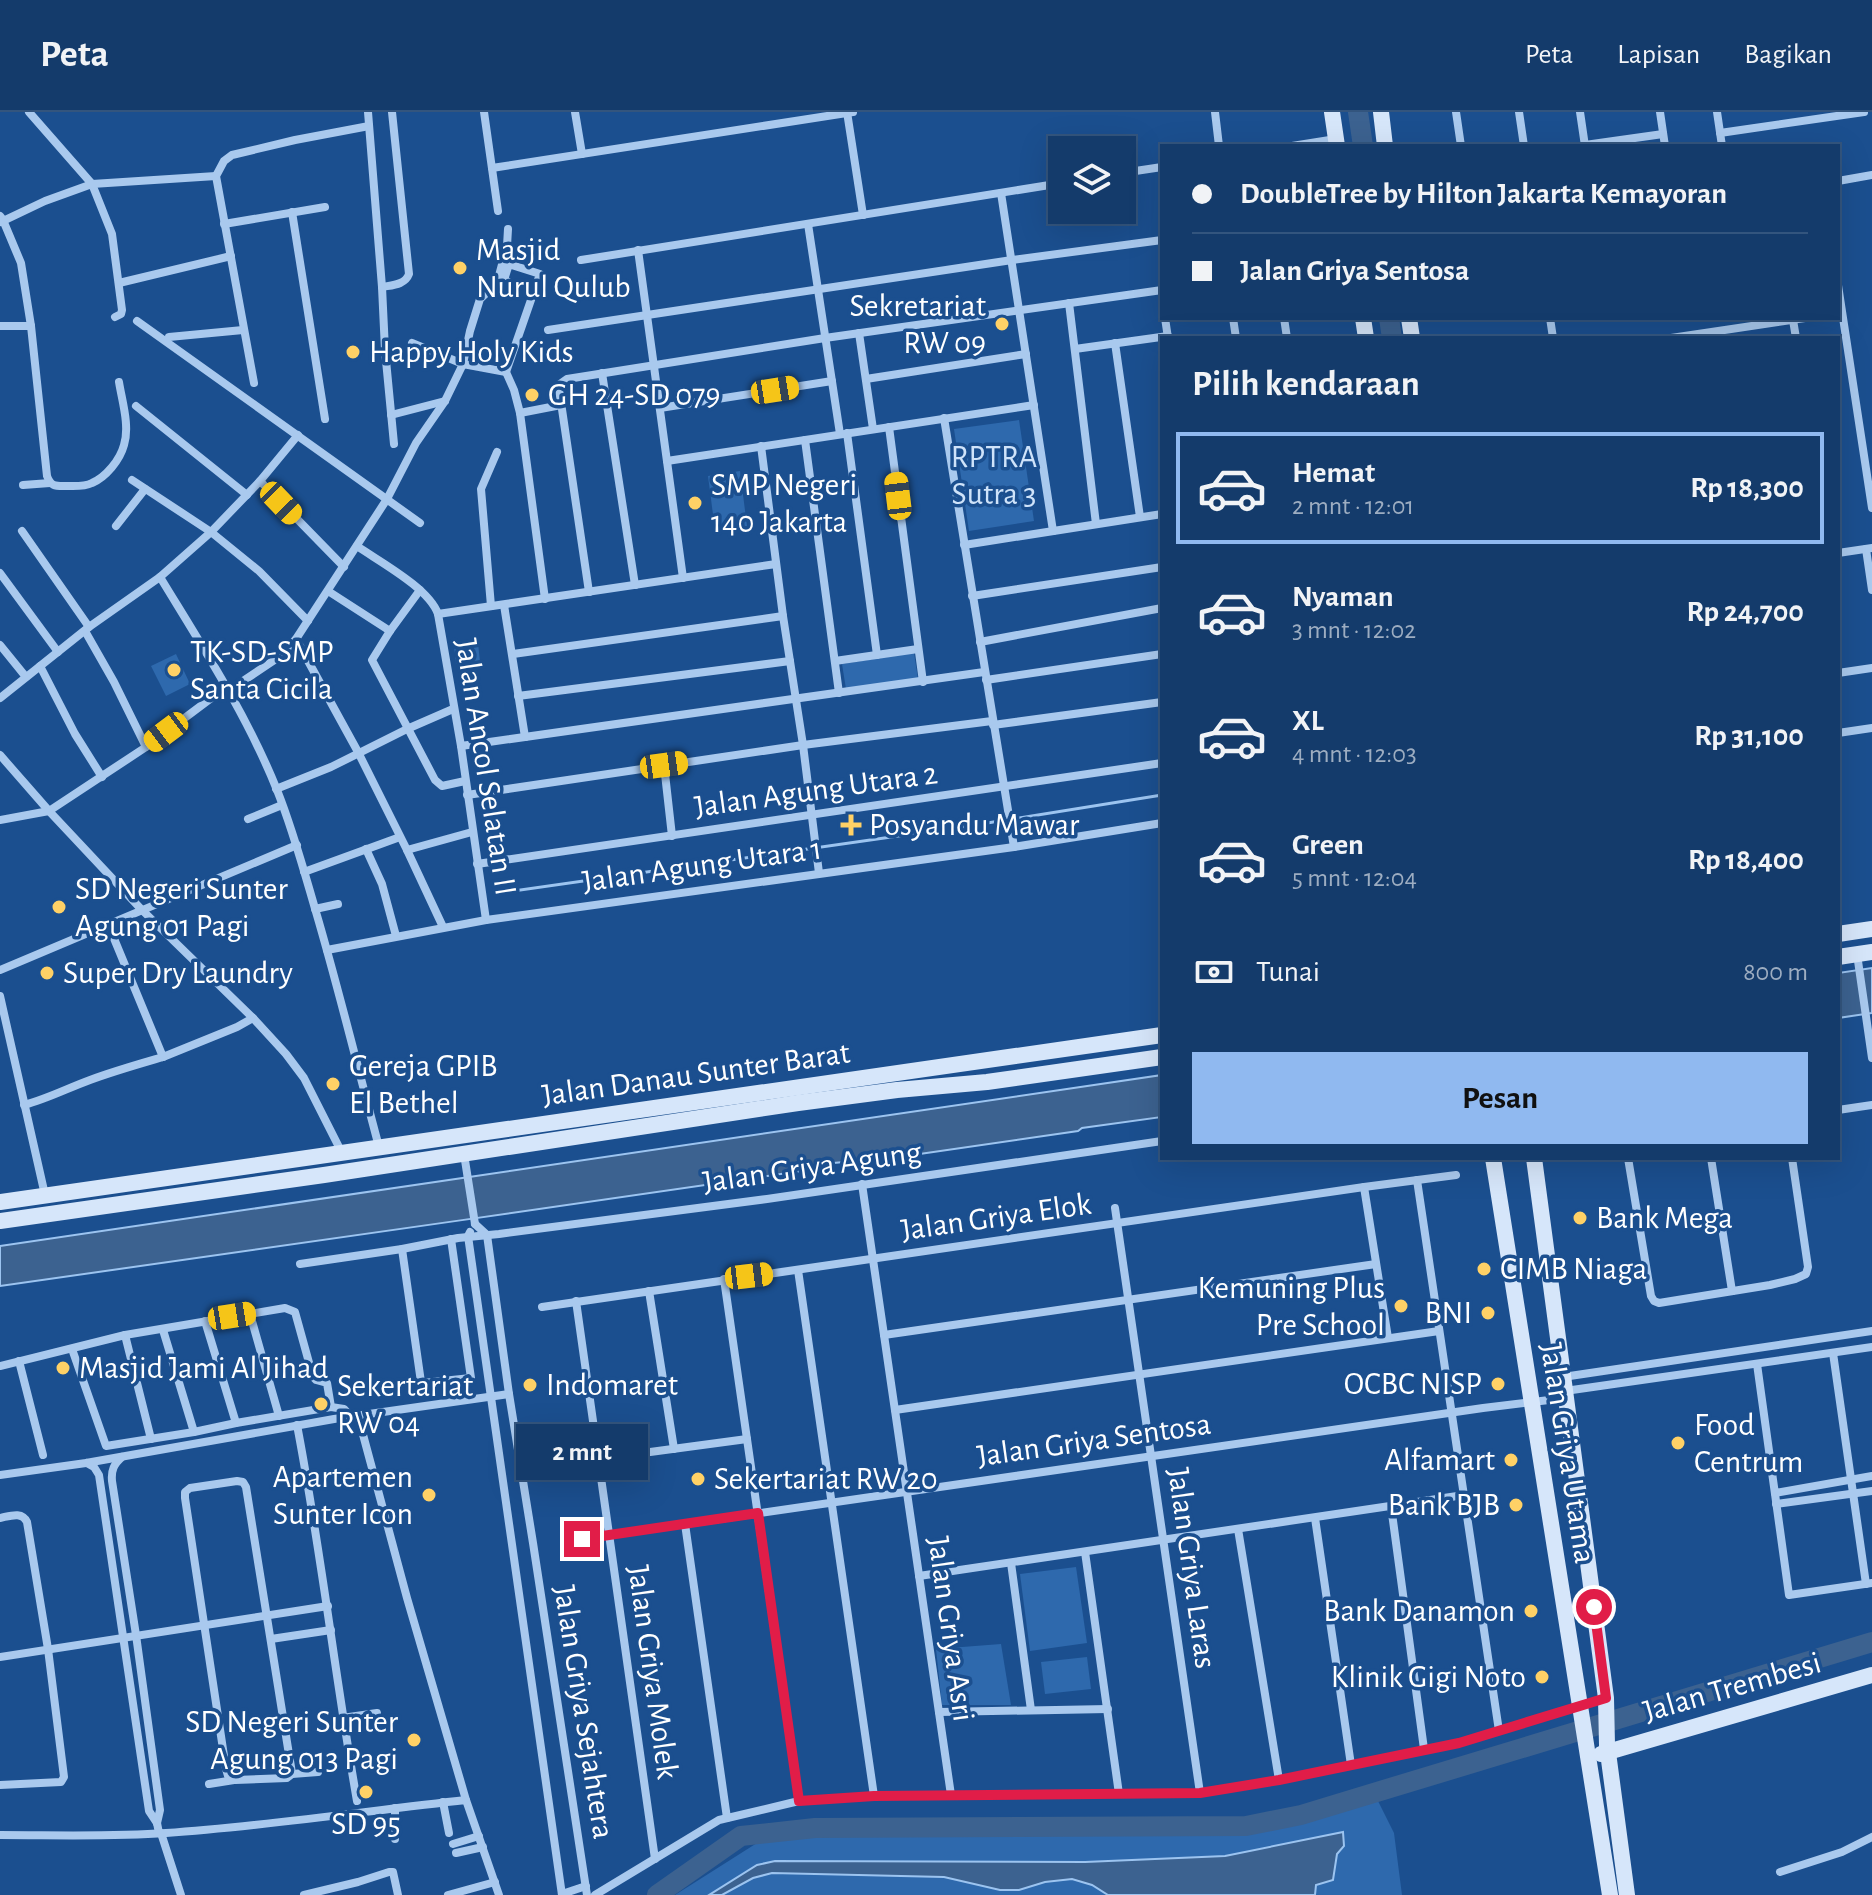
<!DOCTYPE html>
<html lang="id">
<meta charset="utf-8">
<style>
body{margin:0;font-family:"Alegreya Sans",sans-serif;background:#1d4271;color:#f1f3f6;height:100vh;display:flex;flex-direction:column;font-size:30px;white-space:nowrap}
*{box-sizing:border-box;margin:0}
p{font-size:26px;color:#9dadc1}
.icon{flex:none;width:44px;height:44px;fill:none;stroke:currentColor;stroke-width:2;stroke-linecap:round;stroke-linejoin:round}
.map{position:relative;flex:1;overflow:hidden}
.drawer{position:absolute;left:1160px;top:224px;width:680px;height:824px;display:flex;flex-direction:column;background:#143b6b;border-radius:0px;box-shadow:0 8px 32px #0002,0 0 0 2px #33557e}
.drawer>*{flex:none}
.guide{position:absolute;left:1160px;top:32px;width:680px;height:176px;border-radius:0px;box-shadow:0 8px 32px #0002,0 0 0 2px #33557e;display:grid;align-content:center;height:176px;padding:0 32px;background:#143b6b}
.buttons{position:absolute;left:1048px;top:24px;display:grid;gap:16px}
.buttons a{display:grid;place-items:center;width:88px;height:88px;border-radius:0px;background:#143b6b;box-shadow:0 8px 32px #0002,0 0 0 2px #33557e;font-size:40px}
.end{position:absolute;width:36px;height:36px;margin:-18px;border:10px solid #e11d48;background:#fff;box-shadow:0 0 0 4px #fff}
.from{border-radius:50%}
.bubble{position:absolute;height:56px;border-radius:0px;background:#143b6b;box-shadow:0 8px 32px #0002,0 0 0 2px #33557e;font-size:26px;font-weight:700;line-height:56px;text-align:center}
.car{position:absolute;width:24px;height:48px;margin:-24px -12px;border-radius:10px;box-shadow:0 0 6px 2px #0007;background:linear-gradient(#f5c518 24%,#345 0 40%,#f5c518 0 76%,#345 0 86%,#f5c518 0)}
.guide b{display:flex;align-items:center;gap:28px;height:76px;font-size:30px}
.guide b+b{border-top:2px solid #33557e}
.guide i{width:20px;height:20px;background:#f1f3f6}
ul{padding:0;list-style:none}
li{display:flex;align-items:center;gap:24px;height:112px;margin:0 16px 12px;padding:0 16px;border:4px solid transparent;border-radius:0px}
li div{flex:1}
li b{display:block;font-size:30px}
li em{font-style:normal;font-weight:700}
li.on{border-color:#90b9f0}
li>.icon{width:72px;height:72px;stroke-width:1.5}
h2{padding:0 32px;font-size:36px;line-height:96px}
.pay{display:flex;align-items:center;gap:20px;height:88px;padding:0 32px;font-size:30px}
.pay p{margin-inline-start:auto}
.primary-button{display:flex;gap:16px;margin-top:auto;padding:16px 32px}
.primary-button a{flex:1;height:92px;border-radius:0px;background:#90b9f0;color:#111;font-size:32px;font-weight:700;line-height:92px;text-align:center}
header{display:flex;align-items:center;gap:48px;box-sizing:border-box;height:112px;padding:0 40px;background:#143b6b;border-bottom:2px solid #33557e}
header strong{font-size:38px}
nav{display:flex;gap:44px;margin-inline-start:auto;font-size:28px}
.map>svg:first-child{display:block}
.green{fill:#2e69ad}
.water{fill:#3c6290;stroke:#9cc4f0;stroke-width:2}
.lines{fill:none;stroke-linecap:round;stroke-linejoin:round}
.stream{stroke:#9cc4f0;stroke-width:3}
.river{stroke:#3c6290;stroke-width:20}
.street{stroke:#a9c9ee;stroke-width:8}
.secondary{stroke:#d6e6fa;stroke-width:16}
.route{stroke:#e11d48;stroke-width:10}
.poi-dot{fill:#ffd166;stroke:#1b4f8f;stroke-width:3}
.labels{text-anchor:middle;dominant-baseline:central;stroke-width:7;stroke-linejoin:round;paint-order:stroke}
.poi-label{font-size:32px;fill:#fff;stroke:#1b4f8f;text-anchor:start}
.park-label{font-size:32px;fill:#cfe3fa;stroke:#1b4f8f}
.street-label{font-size:32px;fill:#fff;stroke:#1b4f8f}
</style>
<header>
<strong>Peta</strong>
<nav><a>Peta</a><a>Lapisan</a><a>Bagikan</a></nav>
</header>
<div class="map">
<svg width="1872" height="1783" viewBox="0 0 1872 1783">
<rect width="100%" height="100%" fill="#1b4f8f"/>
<g class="green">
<polygon points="1019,308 1034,409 969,419 954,317"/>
<polygon points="740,359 747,414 715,418 708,364"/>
<polygon points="478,531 480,550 456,552 454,533"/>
<polygon points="914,541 918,567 846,577 842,552"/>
<polygon points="176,542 190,572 166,584 151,554"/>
<polygon points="1076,1455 1087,1531 1030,1539 1020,1462"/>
<polygon points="1001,1532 1011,1593 942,1593 936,1537"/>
<polygon points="1087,1545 1091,1577 1045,1582 1041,1550"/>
<polygon points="1376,1685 1394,1721 1402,1783 1315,1783 1316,1773 1333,1768 1337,1742 1344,1734 1342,1720 1225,1744 1085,1750 757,1753 709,1783 675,1783 757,1731 790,1723 1239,1720 1284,1712"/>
<polygon points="772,1761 944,1765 1000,1778 1019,1778 1045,1770 1072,1767 1092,1773 1108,1783 722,1783 753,1766"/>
</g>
<g class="water">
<polygon points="1872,856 1872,901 1838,906 1838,861"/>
<path d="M1162 963V1005L1082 1016 1078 1019 892 1046 833 1051 829 1055C553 1096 276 1134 0 1174V1134Z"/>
<polygon points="1343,1720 1344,1734 1337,1742 1333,1768 1316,1773 1315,1783 1108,1783 1092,1773 1072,1767 1045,1770 1019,1778 1000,1778 944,1765 772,1761 753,1766 722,1783 709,1783 757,1753 775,1749 1085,1750 1225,1744"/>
</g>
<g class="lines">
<polyline class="stream" points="499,781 975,713 1162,683"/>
<g class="river">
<polyline points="1358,0 1363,34"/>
<polyline points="1389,206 1392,226"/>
<polyline points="657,1783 741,1724 815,1716 1246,1714 1301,1703 1872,1530"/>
</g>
<g class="street">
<polyline points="29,0 92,72 112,122 122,198 121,202 115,205"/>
<polyline points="368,0 382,175 385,238 394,332"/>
<polyline points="484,0 498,99"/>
<polyline points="575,0 582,42"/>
<polyline points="847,0 863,103"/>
<polyline points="1215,0 1219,34"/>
<polyline points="1456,0 1461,34"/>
<polyline points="1519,0 1524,34"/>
<polyline points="1580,0 1585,34"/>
<polyline points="1660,0 1665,34"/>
<polyline points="1717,0 1722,34"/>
<polyline points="1720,21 1864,0"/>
<polyline points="1585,33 1663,22"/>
<polyline points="1292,34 1336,27"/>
<polyline points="492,56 853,0"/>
<polyline points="1122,61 1162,55"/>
<polyline points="1838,69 1872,63"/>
<polyline points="1001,81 1053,419"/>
<polyline points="292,100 325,307"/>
<path d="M0 104 3 108 21 151 31 214 47 364C51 375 56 374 66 374 75 374 84 375 92 371 106 365 120 348 124 333 130 314 122 289 119 270"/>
<polyline points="1,110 45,89 92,72 216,64"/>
<polyline points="224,112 325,95"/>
<polyline points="808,112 840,322"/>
<polyline points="638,138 683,466"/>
<polyline points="581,148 1062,71"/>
<polyline points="119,171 231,144"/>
<polyline points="1838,173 1872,396"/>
<path d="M382 175C392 173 405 173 409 162L392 0"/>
<polyline points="1069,191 1096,412"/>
<polyline points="1165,206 1168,226"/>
<polyline points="1233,206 1236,226"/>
<polyline points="1284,206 1287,226"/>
<polyline points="1550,206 1553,226"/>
<polyline points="1793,208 1796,226"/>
<polyline points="137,209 420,411"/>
<polyline points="0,214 31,214"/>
<polyline points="548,218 1012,148 1162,128"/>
<polyline points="859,221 873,317"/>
<polyline points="169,225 243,218"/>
<polyline points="1671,226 1805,206"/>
<polyline points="412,231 463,252 470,219 480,187 497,171 507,134 508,117"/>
<polyline points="1115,231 1140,405"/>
<polyline points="1075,237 1168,224"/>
<polyline points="506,260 514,278 520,301 545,487"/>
<polyline points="602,261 635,473"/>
<polyline points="866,267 1026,242"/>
<polyline points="254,271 216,64 224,49 232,43 295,28 369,14"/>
<polyline points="136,294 247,383"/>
<polyline points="660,296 832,269"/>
<polyline points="520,301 561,293"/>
<polyline points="391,303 445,289"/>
<polyline points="944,306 1014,735"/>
<polyline points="889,315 923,570"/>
<polyline points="847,321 877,543"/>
<polyline points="805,328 839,581"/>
<polyline points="761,334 783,504 803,633 819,761"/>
<polyline points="667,349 1034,293"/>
<polyline points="132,368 211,420 259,459 308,509"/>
<polyline points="260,369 298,323"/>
<polyline points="23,373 50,371"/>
<polyline points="116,414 145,377"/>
<polyline points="22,419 89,515"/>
<polyline points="964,433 1162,402"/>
<path d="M357 434C380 450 429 476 438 502L461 634 486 808"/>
<polyline points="1866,437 1872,478"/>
<polyline points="1838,441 1872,436"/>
<polyline points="0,461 58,540"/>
<path d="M160 465C202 534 247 603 277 678 293 718 304 759 316 800 339 878 358 957 379 1035"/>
<polyline points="420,478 390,519 372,548 435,668 442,674 465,669"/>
<polyline points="328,479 390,519"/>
<polyline points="589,480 559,277 560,272 567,267 825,226 1162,178"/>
<polyline points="972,484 1162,455"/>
<polyline points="504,493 525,625"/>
<polyline points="491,494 481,377 497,340"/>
<polyline points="438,502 776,452"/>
<polyline points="85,519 114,570 146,635"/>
<polyline points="296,527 358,640 407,738 443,815"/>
<polyline points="980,530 1162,496"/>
<polyline points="0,533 26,565"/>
<polyline points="513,542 783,504"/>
<polyline points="835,549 918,537"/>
<polyline points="40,554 75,622 102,665"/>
<polyline points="1838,561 1872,556"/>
<polyline points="986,568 1162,542"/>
<polyline points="228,579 279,545 296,527 387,387 416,331 445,289 463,252 506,260 540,162 509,152 504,168 507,169 503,180 490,176"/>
<polyline points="518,584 790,549"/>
<polyline points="0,586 89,515 160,465 211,420 260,369 344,455"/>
<polyline points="993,613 1162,590"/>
<polyline points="1838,621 1872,616"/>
<polyline points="461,634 984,560"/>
<polyline points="0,643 49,699 141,797 253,906 286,942 304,966 342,1041"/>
<polyline points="664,653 672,724"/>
<polyline points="276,677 331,655 407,617 453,597"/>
<polyline points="467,683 803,633 992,609"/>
<polyline points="248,707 282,693"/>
<polyline points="0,708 49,699 146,635 226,575"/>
<polyline points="366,737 382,772 396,824"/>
<polyline points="407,738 472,720"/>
<polyline points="477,752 1162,651"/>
<polyline points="304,760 400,725"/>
<polyline points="315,797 338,792"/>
<polyline points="108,812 163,945 237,915 253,906"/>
<polyline points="327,838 486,808 1014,735 1162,711"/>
<polyline points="1857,842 1872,946"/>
<polyline points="0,858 297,733"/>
<polyline points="0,884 45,1083"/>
<path d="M24 993C47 987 68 976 90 968 114 959 139 952 163 945"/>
<polyline points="1838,998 1872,993"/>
<polyline points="464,1042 475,1112"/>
<polyline points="1628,1046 1651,1184 1654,1189 1659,1191 1770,1173 1795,1167 1806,1162 1808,1155 1792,1046"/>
<polyline points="1711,1046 1732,1179"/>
<polyline points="1417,1068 1499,1619"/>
<polyline points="862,1072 951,1683"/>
<polyline points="1364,1075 1388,1226"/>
<polyline points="1115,1096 1200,1681"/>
<polyline points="475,1112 487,1123 509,1282 533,1431 587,1783"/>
<polyline points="470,1120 468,1124 562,1783"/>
<polyline points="402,1137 421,1270 423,1271 471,1266 451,1127"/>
<polyline points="300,1152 402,1137 458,1126 499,1122 767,1087 1162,1029"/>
<polyline points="798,1158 874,1684"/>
<polyline points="724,1167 799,1689"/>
<polyline points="649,1179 674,1337"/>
<polyline points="576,1189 655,1747"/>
<polyline points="542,1195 1364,1075 1456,1063"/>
<polyline points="250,1202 279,1304"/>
<polyline points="205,1209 236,1311"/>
<polyline points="163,1218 194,1320"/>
<polyline points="125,1223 151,1327"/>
<polyline points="884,1223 1376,1152"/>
<polyline points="72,1237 106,1334 194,1320 236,1311 331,1295"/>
<polyline points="1833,1241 1866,1472"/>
<polyline points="19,1249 43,1343"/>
<polyline points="1757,1252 1789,1483 1872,1471"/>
<polyline points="0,1254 125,1223 285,1196 295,1200 313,1265 316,1268 327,1271 331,1295 344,1297 351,1305"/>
<polyline points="1563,1265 1872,1219"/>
<polyline points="1565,1279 1872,1235"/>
<polyline points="895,1298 1439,1219"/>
<polyline points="358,1304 407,1486 466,1688"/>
<path d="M297 1313C321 1438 335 1564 357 1689"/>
<path d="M122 1345C114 1352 111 1358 112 1369L136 1523 160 1698 157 1711"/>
<polyline points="598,1347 747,1327"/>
<polyline points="87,1351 94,1355 99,1363 149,1699 157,1711 159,1721"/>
<polyline points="0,1363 86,1351 334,1307 509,1282"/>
<polygon points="237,1369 243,1370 246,1375 291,1655 292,1662 287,1666 235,1668 228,1664 226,1657 185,1386 185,1380 190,1376"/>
<polyline points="1775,1381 1872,1364"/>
<polyline points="1776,1392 1872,1379"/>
<polyline points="1391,1394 1424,1637"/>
<path d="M0 1406C10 1404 22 1399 27 1410L48 1537 64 1665 61 1670 0 1673"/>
<polyline points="1315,1406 1351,1653"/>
<polyline points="685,1412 727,1706"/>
<polyline points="1238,1417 1279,1668"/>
<polyline points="582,1427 1483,1296 1566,1286"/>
<polyline points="1085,1440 1119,1682"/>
<polyline points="1011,1451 1031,1598"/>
<polyline points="919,1464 1464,1383"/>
<polyline points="271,1527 331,1518"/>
<polyline points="0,1545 328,1494"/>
<polyline points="939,1600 1108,1597"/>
<polyline points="342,1606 377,1601"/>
<polyline points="292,1662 318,1660"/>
<polyline points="209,1672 234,1668"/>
<polyline points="443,1690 449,1721"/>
<polyline points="161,1721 181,1783"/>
<path d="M0 1723C55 1723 111 1725 166 1721 267 1714 366 1699 466 1688L499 1783"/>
<polyline points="395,1727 395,1696"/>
<polyline points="453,1732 479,1724"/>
<polyline points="456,1741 483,1735"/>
<polyline points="1780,1760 1842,1740 1872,1725"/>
<polyline points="562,1782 586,1774"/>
<polyline points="304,1783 358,1770 389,1760 393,1760 398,1783"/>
<polyline points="448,1783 495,1770"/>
<polyline points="595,1783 719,1708 799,1689 874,1684 1200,1681 1279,1668 1459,1631 1606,1586"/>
</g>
<g class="secondary">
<polyline points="1332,0 1337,34"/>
<polyline points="1381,0 1385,34"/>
<polyline points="1363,206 1366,226"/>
<polyline points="1409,206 1412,226"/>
<polyline points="1838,822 1872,817"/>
<polyline points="1838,845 1872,840"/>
<polyline points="1493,1046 1610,1783"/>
<polyline points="1534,1046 1606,1586 1607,1633 1627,1783"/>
<polyline points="0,1090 1162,923"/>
<polyline points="0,1109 324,1063 798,991 897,978 987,970 1162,945"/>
<polyline points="1601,1642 1872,1563"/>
</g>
</g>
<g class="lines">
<polyline class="route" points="582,1427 758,1401 799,1689 874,1684 1200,1681 1279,1668 1459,1631 1606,1586 1594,1495"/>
</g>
<g class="poi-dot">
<circle cx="460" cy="156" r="8"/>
<circle cx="1002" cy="212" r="8"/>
<circle cx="353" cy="240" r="8"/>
<circle cx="532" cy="283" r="8"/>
<circle cx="695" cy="391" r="8"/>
<circle cx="174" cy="558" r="8"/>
<path d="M847 701h8v8h8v8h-8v8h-8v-8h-8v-8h8z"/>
<circle cx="59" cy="795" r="8"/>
<circle cx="47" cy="861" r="8"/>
<circle cx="333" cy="972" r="8"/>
<circle cx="1580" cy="1106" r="8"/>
<circle cx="1484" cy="1157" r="8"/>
<circle cx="1401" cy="1194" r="8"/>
<circle cx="1488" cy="1201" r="8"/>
<circle cx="63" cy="1256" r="8"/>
<circle cx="1498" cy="1272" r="8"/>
<circle cx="530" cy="1273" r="8"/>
<circle cx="321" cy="1292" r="8"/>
<circle cx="1678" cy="1331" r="8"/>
<circle cx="1511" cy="1348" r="8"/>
<circle cx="698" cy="1367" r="8"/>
<circle cx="429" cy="1383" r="8"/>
<circle cx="1516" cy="1393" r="8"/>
<circle cx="1531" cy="1499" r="8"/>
<circle cx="1542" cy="1565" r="8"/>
<circle cx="414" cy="1628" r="8"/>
<circle cx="366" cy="1680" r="8"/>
</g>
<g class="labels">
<g class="poi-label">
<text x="476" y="138">Masjid<tspan x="476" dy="37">Nurul Qulub</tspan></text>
<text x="986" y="194" text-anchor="end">Sekretariat<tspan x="986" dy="37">RW 09</tspan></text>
<text x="369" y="240">Happy Holy Kids</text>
<text x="548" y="283">GH 24-SD 079</text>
<text x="711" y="373">SMP Negeri<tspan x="711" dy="37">140 Jakarta</tspan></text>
<text x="190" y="540">TK-SD-SMP<tspan x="190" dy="37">Santa Cicila</tspan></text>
<text x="869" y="713">Posyandu Mawar</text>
<text x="75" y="777">SD Negeri Sunter<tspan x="75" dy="37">Agung 01 Pagi</tspan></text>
<text x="63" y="861">Super Dry Laundry</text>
<text x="349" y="954">Gereja GPIB<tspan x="349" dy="37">El Bethel</tspan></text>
<text x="1596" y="1106">Bank Mega</text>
<text x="1500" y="1157">CIMB Niaga</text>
<text x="1385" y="1176" text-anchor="end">Kemuning Plus<tspan x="1385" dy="37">Pre School</tspan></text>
<text x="1472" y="1201" text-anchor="end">BNI</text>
<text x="79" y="1256">Masjid Jami Al Jihad</text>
<text x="1482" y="1272" text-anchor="end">OCBC NISP</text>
<text x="546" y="1273">Indomaret</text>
<text x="337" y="1274">Sekertariat<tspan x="337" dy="37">RW 04</tspan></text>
<text x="1694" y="1313">Food<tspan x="1694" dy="37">Centrum</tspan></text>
<text x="1495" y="1348" text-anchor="end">Alfamart</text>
<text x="413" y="1365" text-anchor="end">Apartemen<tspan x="413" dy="37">Sunter Icon</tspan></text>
<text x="714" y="1367">Sekertariat RW 20</text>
<text x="1500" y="1393" text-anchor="end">Bank BJB</text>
<text x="1515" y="1499" text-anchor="end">Bank Danamon</text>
<text x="1526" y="1565" text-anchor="end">Klinik Gigi Noto</text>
<text x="398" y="1610" text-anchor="end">SD Negeri Sunter<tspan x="398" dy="37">Agung 013 Pagi</tspan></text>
<text x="366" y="1712" text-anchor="middle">SD 95</text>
</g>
<g class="park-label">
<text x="994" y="345">RPTRA<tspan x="994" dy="37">Sutra 3</tspan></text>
</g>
<g class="street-label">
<text transform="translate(486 655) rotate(81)">Jalan Ancol Selatan II</text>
<text transform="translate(816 678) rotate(-8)">Jalan Agung Utara 2</text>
<text transform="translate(702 753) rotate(-8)">Jalan Agung Utara 1</text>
<text transform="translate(696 962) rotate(-8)">Jalan Danau Sunter Barat</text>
<text transform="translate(812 1055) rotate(-8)">Jalan Griya Agung</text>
<text transform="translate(996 1105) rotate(-8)">Jalan Griya Elok</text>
<text transform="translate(1094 1328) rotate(-8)">Jalan Griya Sentosa</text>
<text transform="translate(1568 1341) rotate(81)">Jalan Griya Utama</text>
<text transform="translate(1192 1456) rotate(82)">Jalan Griya Laras</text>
<text transform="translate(951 1517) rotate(82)">Jalan Griya Asri</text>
<text transform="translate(653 1560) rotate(82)">Jalan Griya Molek</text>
<text transform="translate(1732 1575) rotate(-16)">Jalan Trembesi</text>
<text transform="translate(584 1600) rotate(81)">Jalan Griya Sejahtera</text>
</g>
</g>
</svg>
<div class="buttons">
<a><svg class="icon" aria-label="layers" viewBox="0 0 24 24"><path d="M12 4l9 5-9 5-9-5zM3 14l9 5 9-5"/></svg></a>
</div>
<i class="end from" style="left:1594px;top:1495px"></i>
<i class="end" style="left:582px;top:1427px"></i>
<div class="bubble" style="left:516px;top:1312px;width:132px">2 mnt</div>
<i class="car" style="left:775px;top:278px;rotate:81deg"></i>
<i class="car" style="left:898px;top:384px;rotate:353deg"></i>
<i class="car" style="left:281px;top:391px;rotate:136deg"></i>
<i class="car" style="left:166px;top:620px;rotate:233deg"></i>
<i class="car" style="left:664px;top:653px;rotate:82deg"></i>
<i class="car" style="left:749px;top:1164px;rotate:83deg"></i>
<i class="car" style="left:232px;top:1204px;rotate:81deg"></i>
<div class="guide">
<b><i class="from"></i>DoubleTree by Hilton Jakarta Kemayoran</b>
<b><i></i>Jalan Griya Sentosa</b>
</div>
<section class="drawer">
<h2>Pilih kendaraan</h2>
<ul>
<li class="on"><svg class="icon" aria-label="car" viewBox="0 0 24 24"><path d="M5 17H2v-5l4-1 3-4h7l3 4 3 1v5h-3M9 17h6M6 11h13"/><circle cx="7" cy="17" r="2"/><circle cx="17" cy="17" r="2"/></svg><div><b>Hemat</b><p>2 mnt · 12:01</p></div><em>Rp 18,300</em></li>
<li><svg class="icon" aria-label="car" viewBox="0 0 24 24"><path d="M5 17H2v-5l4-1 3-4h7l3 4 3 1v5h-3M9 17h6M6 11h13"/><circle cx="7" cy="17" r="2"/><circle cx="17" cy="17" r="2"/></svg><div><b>Nyaman</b><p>3 mnt · 12:02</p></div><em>Rp 24,700</em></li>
<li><svg class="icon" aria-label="car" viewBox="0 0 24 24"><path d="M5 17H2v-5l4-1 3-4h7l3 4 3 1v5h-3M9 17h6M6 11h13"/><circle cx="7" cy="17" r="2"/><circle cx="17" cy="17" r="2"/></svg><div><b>XL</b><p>4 mnt · 12:03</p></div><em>Rp 31,100</em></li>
<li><svg class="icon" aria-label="car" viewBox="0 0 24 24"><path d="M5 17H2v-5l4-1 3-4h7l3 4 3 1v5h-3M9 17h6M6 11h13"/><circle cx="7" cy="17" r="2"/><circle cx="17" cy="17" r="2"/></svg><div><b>Green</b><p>5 mnt · 12:04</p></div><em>Rp 18,400</em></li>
</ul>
<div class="pay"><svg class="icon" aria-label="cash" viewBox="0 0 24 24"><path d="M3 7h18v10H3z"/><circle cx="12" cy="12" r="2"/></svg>Tunai<p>800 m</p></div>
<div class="primary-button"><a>Pesan</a></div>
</section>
</div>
